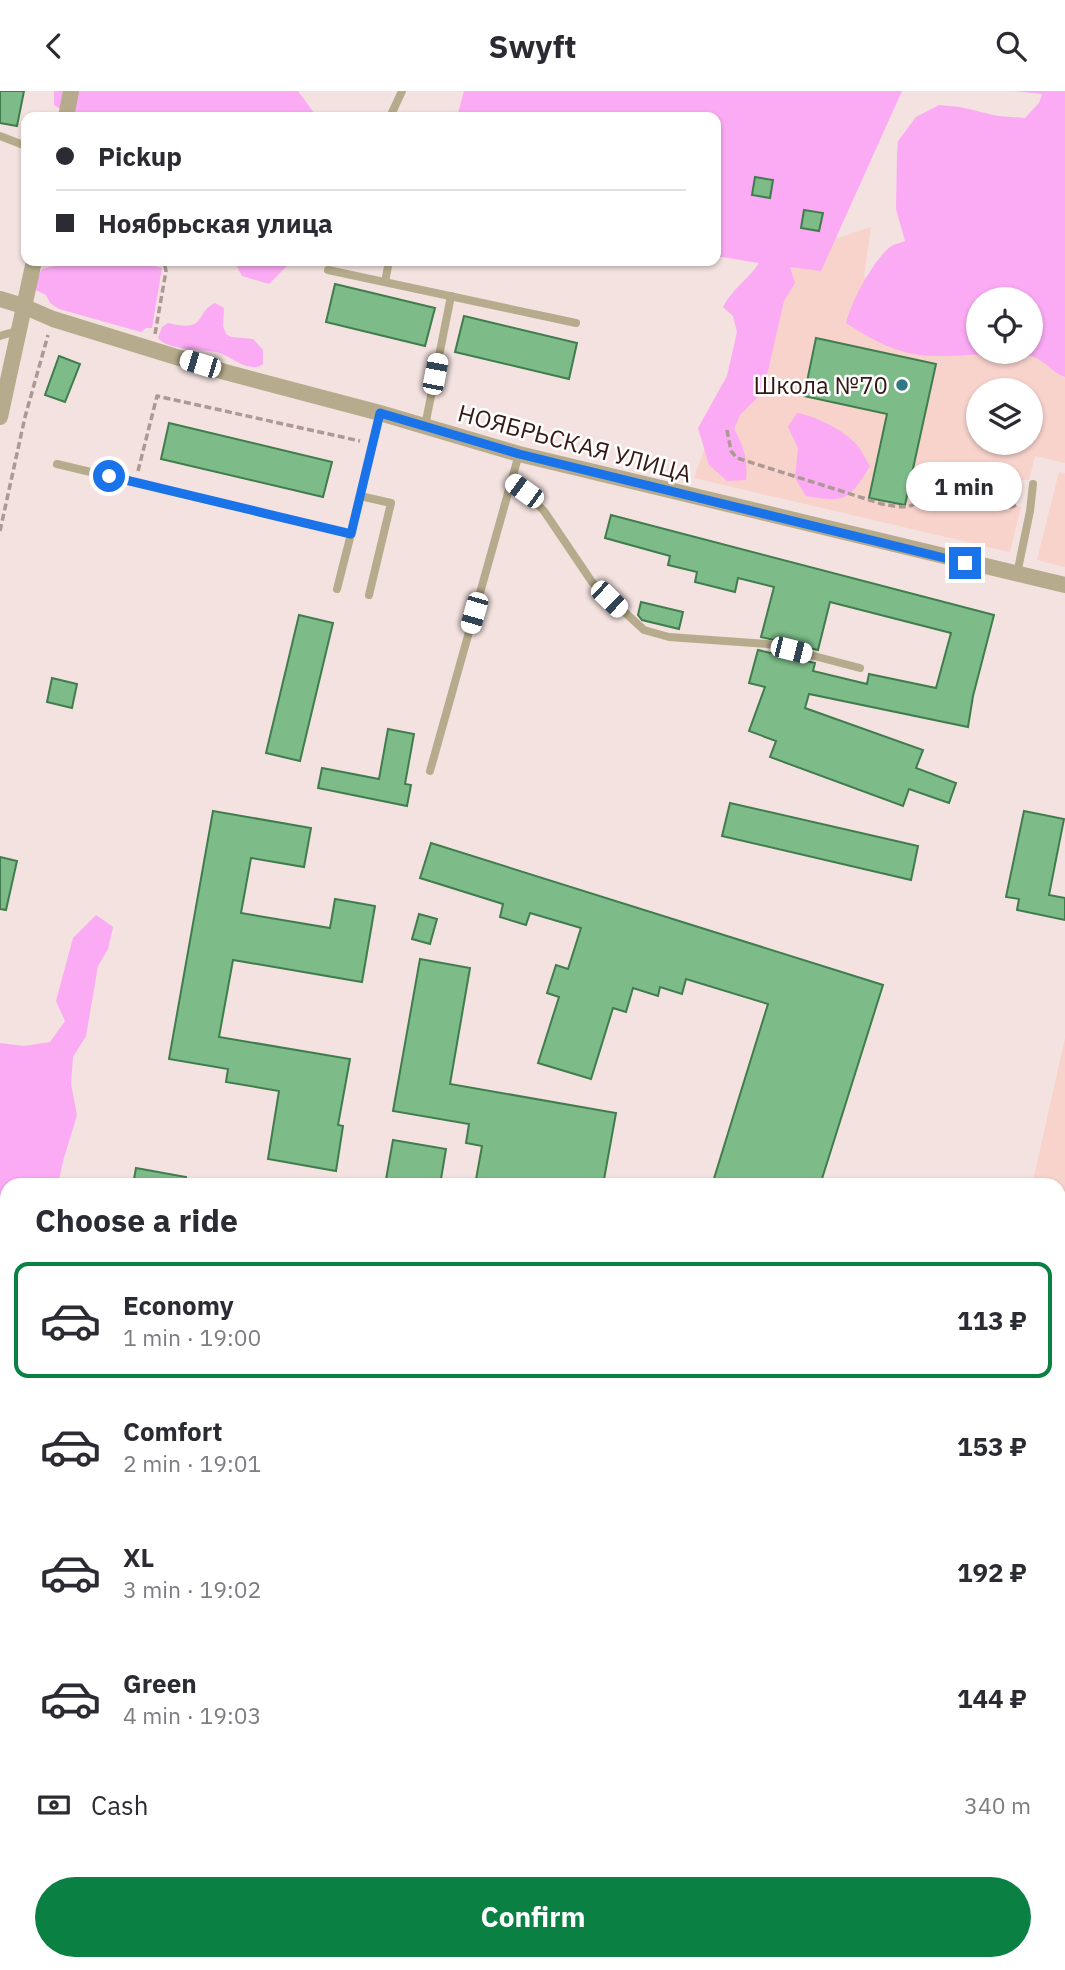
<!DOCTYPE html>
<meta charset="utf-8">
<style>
body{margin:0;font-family:"IBM Plex Sans",sans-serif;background:#f7f7f7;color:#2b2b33;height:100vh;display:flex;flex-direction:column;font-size:26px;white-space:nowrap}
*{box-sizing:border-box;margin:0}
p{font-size:23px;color:#7c7c81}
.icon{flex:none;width:38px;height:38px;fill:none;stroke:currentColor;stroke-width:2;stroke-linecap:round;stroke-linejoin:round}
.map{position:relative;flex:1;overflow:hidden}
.details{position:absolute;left:0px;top:1087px;width:1066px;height:793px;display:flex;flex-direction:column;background:#fff;border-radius:21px 21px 0 0;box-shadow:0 2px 5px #0004}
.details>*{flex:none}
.guide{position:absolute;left:21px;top:21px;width:700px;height:154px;border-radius:14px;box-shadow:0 2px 5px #0004;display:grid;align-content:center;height:154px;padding:0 35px;background:#fff}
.fabs{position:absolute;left:966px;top:196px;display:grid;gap:14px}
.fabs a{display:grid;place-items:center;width:77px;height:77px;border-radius:50%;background:#fff;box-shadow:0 2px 5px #0004;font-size:35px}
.end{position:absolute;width:32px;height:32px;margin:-16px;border:9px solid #1a73e8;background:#fff;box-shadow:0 0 0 4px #fff}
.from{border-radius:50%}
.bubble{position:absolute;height:49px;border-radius:24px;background:#fff;box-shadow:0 2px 5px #0004;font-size:23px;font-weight:700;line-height:49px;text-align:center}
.car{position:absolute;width:21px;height:42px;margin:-21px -10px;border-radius:9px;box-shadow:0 0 5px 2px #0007;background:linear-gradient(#fff 24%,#345 0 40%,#fff 0 76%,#345 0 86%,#fff 0)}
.guide b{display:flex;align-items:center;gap:24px;height:66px;font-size:26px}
.guide b+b{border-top:2px solid #e1e1e2}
.guide i{width:18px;height:18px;background:#2b2b33}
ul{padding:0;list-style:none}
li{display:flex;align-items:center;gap:21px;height:116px;margin:0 14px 10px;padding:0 21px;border:4px solid transparent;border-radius:14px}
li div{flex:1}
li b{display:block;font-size:26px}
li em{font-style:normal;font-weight:700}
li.on{border-color:#0b8043}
li>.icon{width:63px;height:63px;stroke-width:1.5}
h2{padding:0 35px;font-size:32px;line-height:84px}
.pay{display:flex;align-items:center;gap:18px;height:77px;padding:0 35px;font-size:26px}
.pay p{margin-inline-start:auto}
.action{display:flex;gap:14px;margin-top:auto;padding:14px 35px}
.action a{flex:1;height:80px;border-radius:42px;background:#0b8043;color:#fff;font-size:28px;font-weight:700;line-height:80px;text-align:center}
header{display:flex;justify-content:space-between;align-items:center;height:91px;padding:0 35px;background:#fff;font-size:32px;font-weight:700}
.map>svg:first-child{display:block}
.built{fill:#f8d3cc;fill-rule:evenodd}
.green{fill:#fbaaf4;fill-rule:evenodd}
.building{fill:#7dbc89;stroke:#407c4e;stroke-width:2}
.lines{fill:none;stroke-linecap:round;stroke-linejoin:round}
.path{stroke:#ae9895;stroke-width:3.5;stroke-dasharray:7 3.5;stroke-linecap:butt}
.lane{stroke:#b6ab8c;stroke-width:8}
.street{stroke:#b6ab8c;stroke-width:16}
.route{stroke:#1a73e8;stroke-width:9}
.poi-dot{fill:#317883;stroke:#fff;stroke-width:2.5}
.labels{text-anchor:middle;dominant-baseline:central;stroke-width:5;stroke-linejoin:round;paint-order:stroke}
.poi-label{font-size:24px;fill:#361914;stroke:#fff;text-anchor:end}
.street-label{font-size:24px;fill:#361914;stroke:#fff}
</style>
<header><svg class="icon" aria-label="back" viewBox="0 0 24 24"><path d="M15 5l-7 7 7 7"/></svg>Swyft<svg class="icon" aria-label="search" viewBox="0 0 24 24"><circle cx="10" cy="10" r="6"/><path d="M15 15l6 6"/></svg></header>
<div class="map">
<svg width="1065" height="1879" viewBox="0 0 1065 1879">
<rect width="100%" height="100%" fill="#f3e2df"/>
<g class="built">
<path d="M871 136 864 186 978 220V261H1031L1065 245V372L1035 365 1029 389H1021L1013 414 1021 416 1010 461 694 387 774 165 799 160ZM978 299H1031V352H978Z"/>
<polygon points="1059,381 1065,382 1065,476 1037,469"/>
<polygon points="1065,947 1065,1879 848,1879 849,1872 1059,1872 1059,1094 1032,1094"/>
</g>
<g class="green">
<polygon points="54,0 298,0 317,26 72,26 54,14"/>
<path d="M464 0H902L821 180 790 176 795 192 784 210 768 280 758 306 740 324 734 338C744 355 748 370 746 389L727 390 709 374 698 337 727 285 737 241 733 225 723 216C734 196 747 190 759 172L716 165V26H457Z"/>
<path d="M1014 0H1065V286C1053 282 1045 270 1034 266 1013 259 990 263 969 264 914 268 892 262 846 232 851 211 873 170 890 156 894 153 901 152 905 150L896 118 897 63 898 50 916 26 939 14 960 16 998 25 1025 27 1039 12 1042 3ZM978 208H1031V261H978Z"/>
<polygon points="74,170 138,170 162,177 152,237 146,237 141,241 59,218 50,212 46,204 36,199 34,192 42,178"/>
<polygon points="234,170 292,170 269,193 242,185"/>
<path d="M215 212 224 217 223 235 226 243 231 246 253 248 263 259V273C258 276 258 276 253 276 239 275 229 264 216 261 200 258 167 259 158 247L162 236 168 232C208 242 194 222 215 212Z"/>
<path d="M797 322C818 326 844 339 858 355 862 361 866 369 870 375 849 409 846 412 806 405L795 387 798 357 788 336Z"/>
<polygon points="96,824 113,836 108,858 98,875 86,945 73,966 71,993 77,1024 63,1070 58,1094 7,1094 7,1186 0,1188 0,1164 6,1134 0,1127 0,952 24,955 50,951 65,930 56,910 73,847"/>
</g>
<g class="building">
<polygon points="0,0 24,0 17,35 0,32"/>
<polygon points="755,86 773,89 770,107 752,104"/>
<polygon points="804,119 823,122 819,140 801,137"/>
<polygon points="335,193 435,217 425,255 326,231"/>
<polygon points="464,225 577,252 569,288 455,261"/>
<polygon points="816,247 936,273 905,414 869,407 887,323 804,305"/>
<polygon points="59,265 80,273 65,311 45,304"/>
<polygon points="169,332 332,371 323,406 161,368"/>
<polygon points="611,424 994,524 973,605 968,636 809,603 805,617 923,659 916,677 956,692 949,712 909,698 903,715 770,666 776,650 749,640 765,596 749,592 758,559 815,572 813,580 867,593 869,583 936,597 951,542 830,511 818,559 761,546 774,496 738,487 735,501 695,491 697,481 668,474 670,465 605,447"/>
<polygon points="641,511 683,521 679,538 642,529 638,524"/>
<polygon points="299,524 333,532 300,670 266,662"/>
<polygon points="52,587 77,593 72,617 47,611"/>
<polygon points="388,638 414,643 405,693 411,694 407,715 318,697 322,677 379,688"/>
<polygon points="730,712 918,755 911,789 722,745"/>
<polygon points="213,720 311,737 304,776 251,767 241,822 330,837 335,808 375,815 362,891 233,869 219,946 350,968 338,1034 343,1035 336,1080 268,1068 279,1000 226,991 228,978 169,968"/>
<polygon points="1024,720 1064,728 1049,804 1065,807 1065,829 1017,819 1019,808 1006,806"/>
<polygon points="431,752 883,894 820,1094 712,1094 768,913 686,888 682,903 660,896 658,905 633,897 626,921 613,917 591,988 538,972 559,906 547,902 556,874 568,878 581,837 530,822 526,834 500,826 503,813 420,787"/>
<polygon points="0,766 17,770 6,819 0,818"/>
<polygon points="419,823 437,828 430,853 412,848"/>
<polygon points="420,868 470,877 450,993 616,1022 603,1094 475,1094 482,1055 466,1052 469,1033 393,1020"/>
<polygon points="393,1049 446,1058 440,1094 385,1094"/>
<polygon points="136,1077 186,1086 185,1094 133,1094"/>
</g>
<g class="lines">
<g class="path">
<polyline points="155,243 166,180 164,170"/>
<path d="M727 339 731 360 737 367 882 413C902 416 909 420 925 405 954 406 990 428 1018 413"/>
<polyline points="138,380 157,305 360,350"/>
<polyline points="0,440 25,326 48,244"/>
<polyline points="0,1246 7,1248"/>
</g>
<g class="lane">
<polyline points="390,26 402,0"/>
<polyline points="0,45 26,55"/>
<polyline points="328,179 576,232"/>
<polyline points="385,191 389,170"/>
<polyline points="0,245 17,240"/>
<polyline points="425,335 451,205"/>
<polyline points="57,373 351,443 380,322"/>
<polyline points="511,390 524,400 544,420 592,491 644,539 669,546 768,553 860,577"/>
<polyline points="360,405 391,412 369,504"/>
<polyline points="1017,483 1030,420 1033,393"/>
<polyline points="337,498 351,443"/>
<polyline points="430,680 519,363"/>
<polyline points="294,1879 296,1872"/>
</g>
<g class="street">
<polyline points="66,26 71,0"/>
<polyline points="0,208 23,215 53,228 225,281 380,322 519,363 1065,494"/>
<polyline points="0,326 34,170"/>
</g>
</g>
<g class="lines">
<polyline class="route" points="109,385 351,443 380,322 519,363 965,472"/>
</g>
<circle class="poi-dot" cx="902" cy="294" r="7"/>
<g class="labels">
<g class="poi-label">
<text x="888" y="294">Школа №70</text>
</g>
<g class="street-label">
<text transform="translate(575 352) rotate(15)">НОЯБРЬСКАЯ УЛИЦА</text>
</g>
</g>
</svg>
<div class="fabs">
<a><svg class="icon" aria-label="locate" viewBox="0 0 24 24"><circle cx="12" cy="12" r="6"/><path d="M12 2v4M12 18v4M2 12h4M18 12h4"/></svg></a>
<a><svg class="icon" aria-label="layers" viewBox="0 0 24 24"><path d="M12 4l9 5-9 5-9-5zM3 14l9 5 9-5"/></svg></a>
</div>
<i class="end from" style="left:109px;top:385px"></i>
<i class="end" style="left:965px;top:472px"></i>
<div class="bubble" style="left:906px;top:371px;width:116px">1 min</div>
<i class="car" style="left:200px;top:273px;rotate:287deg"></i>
<i class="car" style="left:435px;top:283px;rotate:11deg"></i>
<i class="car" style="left:524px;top:400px;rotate:306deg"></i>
<i class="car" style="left:609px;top:508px;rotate:134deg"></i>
<i class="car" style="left:474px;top:522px;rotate:196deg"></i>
<i class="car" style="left:791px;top:559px;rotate:104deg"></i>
<div class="guide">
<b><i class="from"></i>Pickup</b>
<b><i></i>Ноябрьская улица</b>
</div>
<section class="details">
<h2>Choose a ride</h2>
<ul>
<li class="on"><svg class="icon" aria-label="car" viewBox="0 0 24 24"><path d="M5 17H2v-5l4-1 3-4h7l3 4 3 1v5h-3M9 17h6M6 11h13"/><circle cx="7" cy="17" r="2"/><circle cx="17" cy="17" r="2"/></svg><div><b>Economy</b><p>1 min · 19:00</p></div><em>113 ₽</em></li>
<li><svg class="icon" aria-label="car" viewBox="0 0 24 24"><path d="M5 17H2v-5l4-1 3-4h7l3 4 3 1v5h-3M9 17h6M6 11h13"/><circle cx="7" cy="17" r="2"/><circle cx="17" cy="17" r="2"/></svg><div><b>Comfort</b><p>2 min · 19:01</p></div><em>153 ₽</em></li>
<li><svg class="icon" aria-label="car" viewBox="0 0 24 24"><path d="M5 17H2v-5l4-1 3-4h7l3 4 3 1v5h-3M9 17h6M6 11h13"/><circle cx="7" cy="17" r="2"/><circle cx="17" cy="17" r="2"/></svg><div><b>XL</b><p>3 min · 19:02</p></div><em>192 ₽</em></li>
<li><svg class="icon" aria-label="car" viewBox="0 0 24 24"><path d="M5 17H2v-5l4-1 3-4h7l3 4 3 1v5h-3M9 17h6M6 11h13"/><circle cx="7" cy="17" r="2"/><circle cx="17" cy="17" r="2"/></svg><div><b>Green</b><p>4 min · 19:03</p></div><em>144 ₽</em></li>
</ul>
<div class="pay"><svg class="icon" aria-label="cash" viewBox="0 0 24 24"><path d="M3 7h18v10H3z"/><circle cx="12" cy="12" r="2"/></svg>Cash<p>340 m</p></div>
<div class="action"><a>Confirm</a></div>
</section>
</div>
